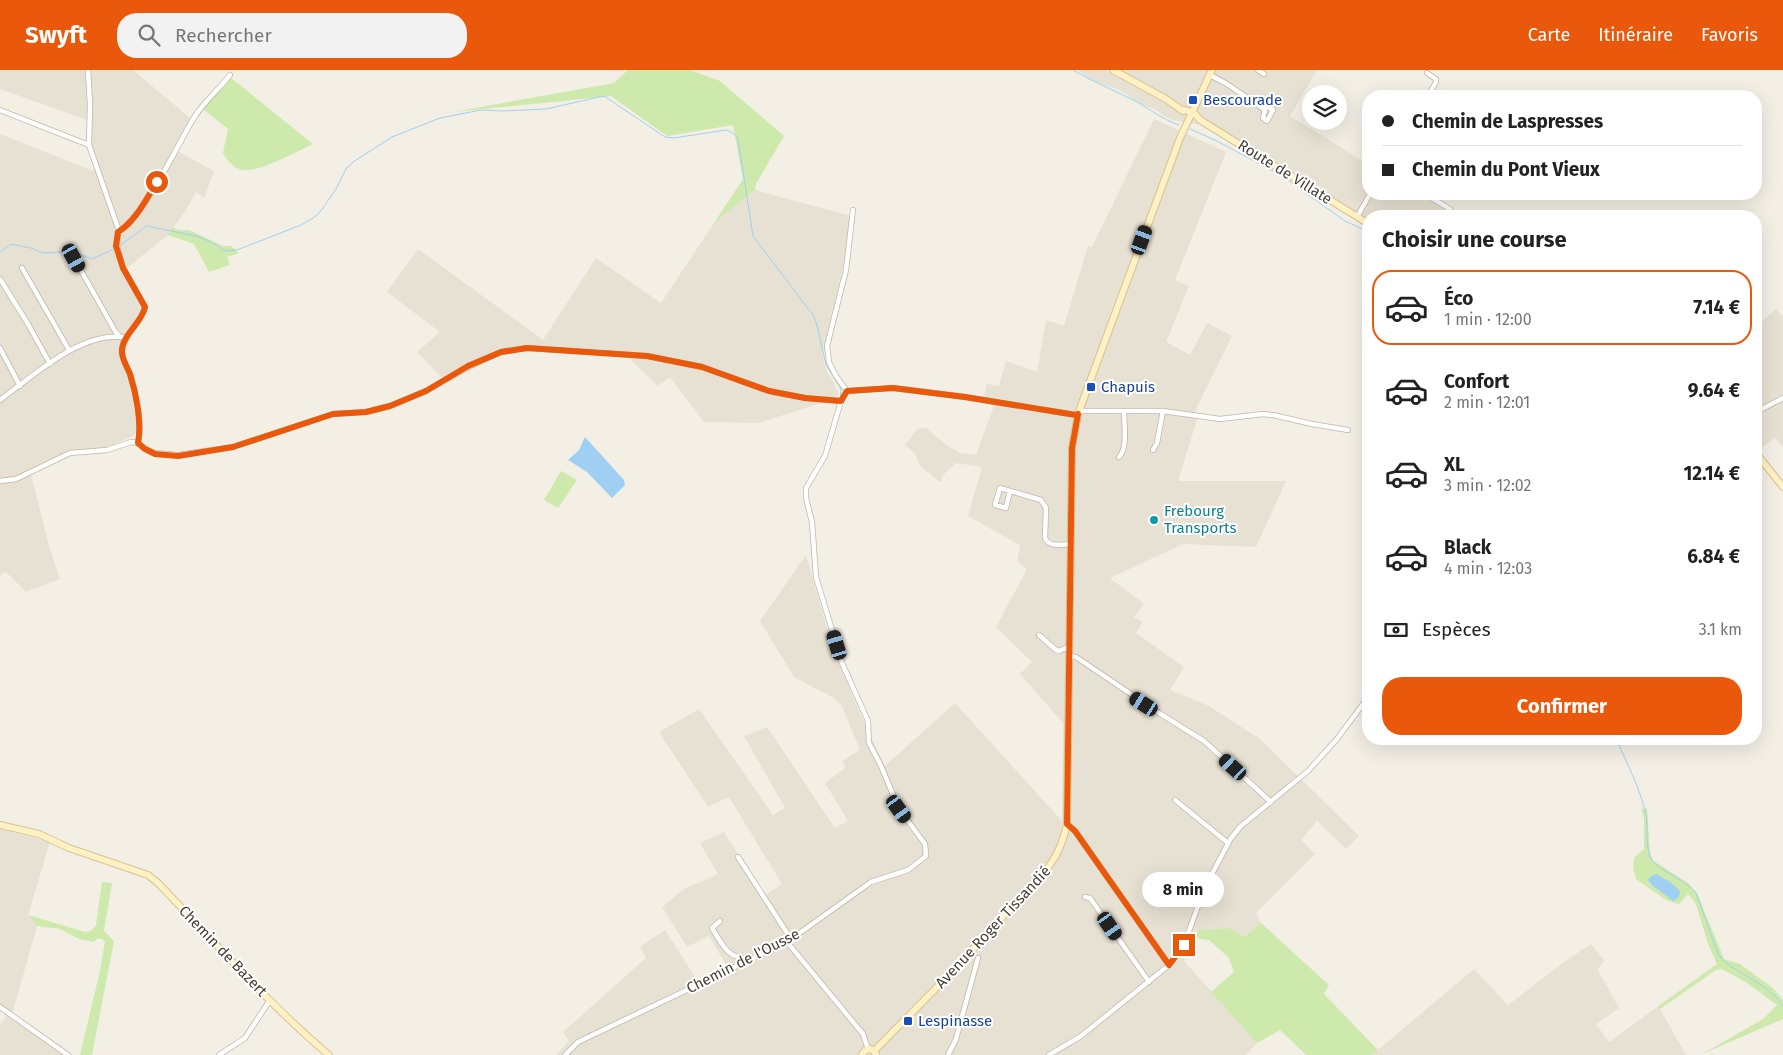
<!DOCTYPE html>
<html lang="fr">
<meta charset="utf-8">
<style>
body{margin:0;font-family:"Fira Sans",sans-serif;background:#f2f2f2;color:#222;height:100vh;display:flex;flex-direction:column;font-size:19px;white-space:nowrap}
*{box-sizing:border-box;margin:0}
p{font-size:16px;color:#767676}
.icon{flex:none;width:28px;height:28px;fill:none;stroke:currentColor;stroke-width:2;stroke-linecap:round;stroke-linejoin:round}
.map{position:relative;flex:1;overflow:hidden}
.details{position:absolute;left:1362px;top:140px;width:400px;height:535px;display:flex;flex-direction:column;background:#fff;border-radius:20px;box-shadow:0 5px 20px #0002}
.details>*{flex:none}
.banner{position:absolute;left:1362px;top:20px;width:400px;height:110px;border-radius:20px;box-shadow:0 5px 20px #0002;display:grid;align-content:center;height:110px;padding:0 20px;background:#fff}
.fabs{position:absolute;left:1302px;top:15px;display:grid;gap:10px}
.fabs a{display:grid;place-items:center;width:45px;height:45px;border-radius:50%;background:#fff;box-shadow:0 5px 20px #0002;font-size:25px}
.end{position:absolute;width:22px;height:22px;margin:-11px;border:6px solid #ea580c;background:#fff;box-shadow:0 0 0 2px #fff}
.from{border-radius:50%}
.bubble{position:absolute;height:35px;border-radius:18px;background:#fff;box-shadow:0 5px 20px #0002;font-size:16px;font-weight:700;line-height:35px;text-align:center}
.car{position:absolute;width:15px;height:30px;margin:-15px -8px;border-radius:6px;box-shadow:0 0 4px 1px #0007;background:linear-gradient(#222 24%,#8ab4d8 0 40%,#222 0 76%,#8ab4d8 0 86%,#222 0)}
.banner b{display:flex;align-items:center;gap:18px;height:48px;font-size:19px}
.banner b+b{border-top:1px solid #e0e0e0}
.banner i{width:12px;height:12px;background:#222}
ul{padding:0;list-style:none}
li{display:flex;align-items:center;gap:15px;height:75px;margin:0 10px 8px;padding:0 10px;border:2px solid transparent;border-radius:20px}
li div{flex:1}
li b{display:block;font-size:19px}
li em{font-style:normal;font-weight:700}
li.selected{border-color:#ea580c}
li>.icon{width:45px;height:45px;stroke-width:1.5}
h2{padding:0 20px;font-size:22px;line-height:60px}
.pay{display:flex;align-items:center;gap:12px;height:55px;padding:0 20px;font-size:19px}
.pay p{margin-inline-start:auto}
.action{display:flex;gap:10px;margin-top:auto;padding:10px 20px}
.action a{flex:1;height:58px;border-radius:20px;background:#ea580c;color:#fff;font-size:20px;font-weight:700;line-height:58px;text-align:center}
header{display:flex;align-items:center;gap:30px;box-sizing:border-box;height:70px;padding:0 25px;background:#ea580c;color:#fff}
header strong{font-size:24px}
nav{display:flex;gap:28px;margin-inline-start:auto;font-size:18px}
.search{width:350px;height:45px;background:#f2f2f2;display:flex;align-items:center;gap:12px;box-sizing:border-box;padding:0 18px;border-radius:20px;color:#767676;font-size:19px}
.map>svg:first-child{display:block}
.residential{fill:#e7e1d3}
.green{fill:#cde9ac}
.water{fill:#9fd0f3}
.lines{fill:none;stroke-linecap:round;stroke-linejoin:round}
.stream{stroke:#9fd0f3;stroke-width:1}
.street-casing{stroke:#bfb7a8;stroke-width:6}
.secondary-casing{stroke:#d5c493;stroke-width:8}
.street{stroke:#fff;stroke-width:4.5}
.secondary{stroke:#fff1c4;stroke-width:6}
.route{stroke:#ea580c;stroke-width:6}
.transit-dot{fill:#1a4fb4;stroke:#fff;stroke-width:2}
.culture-dot{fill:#0f9aa8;stroke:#fff;stroke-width:2}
.labels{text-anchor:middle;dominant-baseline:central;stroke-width:4;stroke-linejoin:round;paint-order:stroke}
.transit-label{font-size:15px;fill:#164399;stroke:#fff;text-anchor:start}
.street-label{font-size:15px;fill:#463f35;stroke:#fff}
.culture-label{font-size:15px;fill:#0d838f;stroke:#fff;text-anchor:start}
</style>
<header>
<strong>Swyft</strong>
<div class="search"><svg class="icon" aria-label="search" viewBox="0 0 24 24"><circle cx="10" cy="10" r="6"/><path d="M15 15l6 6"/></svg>Rechercher</div>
<nav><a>Carte</a><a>Itinéraire</a><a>Favoris</a></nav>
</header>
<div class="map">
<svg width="1783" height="985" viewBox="0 0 1783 985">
<rect width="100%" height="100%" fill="#f3efe5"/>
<g class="residential">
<polygon points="0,0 133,0 190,48 174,79 214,101 204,128 196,122 184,143 168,165 123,201 141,238 119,283 128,307 138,360 135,365 103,379 81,379 68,382 31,400 31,405 49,476 60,509 26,522 5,501 0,506 0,64 96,102 89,79 87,50 0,19"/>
<polygon points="1078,0 1105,0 1116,6 1123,0 1317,0 1290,46 1369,95 1369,124 1427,124 1465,146 1369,146 1369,157 1202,55 1171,50 1154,39 1142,35 1119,20 1090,10"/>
<polygon points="1154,49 1226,82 1175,210 1189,216 1166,272 1190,285 1207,253 1232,266 1195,341 1199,343 1178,411 1286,411 1256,477 1183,474 1110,508 1144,534 1134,547 1143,552 1136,563 1184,597 1170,620 1209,636 1260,669 1359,766 1346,779 1317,751 1301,770 1315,784 1256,843 1261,853 1244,867 1229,858 1198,860 1184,891 1257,973 1246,985 556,985 569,971 563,962 646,888 640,877 665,860 697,910 728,898 709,866 687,877 662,837 684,819 718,804 700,773 724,762 764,826 782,814 729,727 708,737 659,662 699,639 773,745 785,738 744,666 767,657 835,758 848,751 825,713 846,697 842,691 860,680 842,636 834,628 794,607 760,551 806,485 833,579 861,646 885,696 955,633 1062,751 1063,653 1020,604 1032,592 996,557 1027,499 1017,492 1020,475 968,446 982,397 956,393 944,404 940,412 920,396 915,384 905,375 918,358 926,358 946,375 960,383 976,385 994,336 983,331 987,314 999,316 1006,291 1037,302 1046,250 1064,256 1088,176 1092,177"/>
<polygon points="755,120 851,146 844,193 822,283 826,300 834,313 839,325 824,332 759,353 704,352 670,307 658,316 628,287 519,280 504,284 476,297 447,313 417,282 440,262 387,222 418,179 543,270 596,188 661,233 714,153"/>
<polygon points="1776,239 1783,246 1783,377 1775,368 1757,381 1756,257"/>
<polygon points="0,759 50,772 28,845 37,856 11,948 63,985 0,985 0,955 7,945 0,940"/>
<polygon points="1591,874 1604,890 1598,900 1619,938 1596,954 1609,972 1657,937 1660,939 1686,985 1372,985 1474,899 1508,935 1564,892"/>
</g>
<g class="green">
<polygon points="628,0 690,0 720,11 784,66 756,114 755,120 714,153 743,109 733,55 667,66 611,26 453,42 614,13"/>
<path d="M231 8 313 74C295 82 261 102 243 100 234 99 227 90 223 83L228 59 203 39Z"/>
<polygon points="173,157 178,160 189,160 223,176 231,176 239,183 227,187 230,195 209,202 194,174 168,165"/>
<polygon points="561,401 577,410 558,438 544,430"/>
<polygon points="1647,738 1650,782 1652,790 1688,813 1697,823 1724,889 1740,894 1773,918 1783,930 1783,949 1702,984 1763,949 1777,935 1747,913 1722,899 1716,900 1660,939 1657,937 1717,894 1708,874 1696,834 1688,824 1679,834 1666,830 1636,809 1633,798 1634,788 1644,779 1644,747 1641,739"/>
<polygon points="102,812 112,813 104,861 114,871 92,985 80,985 100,901 105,871 99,868 93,872 79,869 60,859 37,856 28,845 85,862 91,861 96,855"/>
<polygon points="1261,853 1329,915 1324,924 1378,980 1372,985 1306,985 1280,960 1257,973 1211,922 1234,902 1229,888 1209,870 1195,868 1198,860 1229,858 1244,867"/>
</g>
<g class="water">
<polygon points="585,367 624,410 625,415 612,428 587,402 568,390 579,380"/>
<path d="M1656 804 1670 812 1680 821C1680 827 1677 829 1673 831L1652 815 1648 810 1651 806Z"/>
</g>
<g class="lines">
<g class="stream">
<path d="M1073 0C1093 12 1114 20 1135 31 1150 39 1163 50 1179 55"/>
<polyline points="1190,59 1217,71 1282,106 1345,151 1369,162"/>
<path d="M119 176 147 156 196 166 211 172 225 181 237 180 301 155 313 148 320 142 336 119 346 99 353 92 392 67 440 48 481 40 502 41 546 39 604 26 665 67 674 68 726 60C732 62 735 64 738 69L753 166 813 245 817 255 826 295 841 319 840 330"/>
<polyline points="0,182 11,174 31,178 40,182 47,183 71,181 92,189 116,178"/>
<path d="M1616 669C1627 693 1640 718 1646 745 1648 757 1645 780 1652 790 1659 800 1685 810 1696 823L1718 884C1732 904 1768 911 1783 936"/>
</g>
<defs>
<g id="street">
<path d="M88 0 90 35 89 75 118 158 117 176 123 198 145 237C142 253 121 266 122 282 122 289 127 297 130 304 136 323 143 354 138 373"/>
<polyline points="1258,0 1264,4"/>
<polyline points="1427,3 1436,9 1436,12 1428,26"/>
<polyline points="1210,5 1227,14 1265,40 1263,48 1267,51 1273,40 1266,36 1264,39"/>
<polyline points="0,40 89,75"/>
<polyline points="1425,124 1450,139 1451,141 1448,146"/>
<polyline points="1357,147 1370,124"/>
<path d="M118 162C146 144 176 77 195 46 205 31 219 19 230 5"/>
<polyline points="74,188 115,261 119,266"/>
<polyline points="22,198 69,280"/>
<polyline points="0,209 28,254 50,294"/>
<polyline points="0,278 20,316"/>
<polyline points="847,321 893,318 965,327 1076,345 1081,341 1163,341 1220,349 1263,344 1273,345 1312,354 1348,360"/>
<polyline points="847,321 836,306 829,292 827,276 846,200 853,140"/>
<path d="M0 330C32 307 84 258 127 268"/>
<polyline points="1756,342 1783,328"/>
<polyline points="1153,380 1157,373 1163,341"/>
<path d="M1119 387C1128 378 1124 354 1124 342"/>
<polyline points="0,411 16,409 70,383 107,380 131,372 138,373 145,379 155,383 178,385 233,377 333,344 366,342 390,336 426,321 468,297 501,282 527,278 647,286 703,297 769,321 805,328 841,331"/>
<path d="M1010 421 1006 438 995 435 1000 418 1041 430 1046 438 1045 468C1050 478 1061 474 1071 474"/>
<polyline points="1039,565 1056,580 1059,581 1070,576"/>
<polyline points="1070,586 1076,587 1159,643 1204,671 1271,732"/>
<polyline points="1175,730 1228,773"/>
<polyline points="1067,754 1075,761 1169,895"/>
<polyline points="738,787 791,869"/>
<polyline points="1085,827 1090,828 1149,912"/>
<path d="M720 851 712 858C723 876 727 888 750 889"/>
<polyline points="787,872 863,964 868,979"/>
<polyline points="0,937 68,985"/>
<polyline points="219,985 245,968 270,930"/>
<polyline points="565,985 578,972 787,872 871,812 908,800 926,786 925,774 899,739 881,696 869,673 868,651 842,593 816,507 812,452 806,428 806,418 825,386 841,331 847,321"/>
<polyline points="948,985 956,969 978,888"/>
<polyline points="1049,985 1081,966 1169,895 1184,875 1204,819 1231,768 1241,756 1308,701 1337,669 1369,626"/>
</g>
<g id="secondary">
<polyline points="1113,0 1166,29 1183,41"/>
<polyline points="1181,39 1194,43 1200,50 1369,154"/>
<polyline points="1756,383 1783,417"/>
<path d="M0 755 39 764 69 778 148 805 157 812C213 870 267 933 329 985"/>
<path d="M874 981 946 908 1044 802C1057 788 1063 773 1067 754L1072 378 1078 344 1085 325 1180 68 1212 0"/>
<path d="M862 985C864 980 868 978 873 980L876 984"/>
</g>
</defs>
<use href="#street" class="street-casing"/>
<use href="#secondary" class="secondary-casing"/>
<use href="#street" class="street"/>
<use href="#secondary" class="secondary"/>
</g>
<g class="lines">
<path class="route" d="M157 112C146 129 136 151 118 162L116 176 123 198 145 237C142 253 121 266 122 282 122 289 127 297 130 304 136 323 142 353 138 373L145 379 155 384 178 386 233 377 333 344 366 342 390 336 426 321 468 296 501 282 527 278 647 286 702 297 769 321 805 328 841 331 847 321 893 318 965 327 1076 345 1078 344 1072 378 1067 754 1075 761 1169 895 1184 875"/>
</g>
<g class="transit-dot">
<rect x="1188" y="25" width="10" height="10" rx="2.5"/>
<rect x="1086" y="312" width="10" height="10" rx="2.5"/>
<rect x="903" y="946" width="10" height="10" rx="2.5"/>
</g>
<circle class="culture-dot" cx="1154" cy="450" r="5"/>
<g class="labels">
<g class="transit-label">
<text x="1203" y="30">Bescourade</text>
<text x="1101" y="317">Chapuis</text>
<text x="918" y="951">Lespinasse</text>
</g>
<g class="street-label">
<text transform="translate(1285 102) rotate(32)">Route de Villate</text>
<text transform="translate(993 857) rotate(-47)">Avenue Roger Tissandié</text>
<text transform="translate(223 881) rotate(46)">Chemin de Bazert</text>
<text transform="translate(743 891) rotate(-27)">Chemin de l'Ousse</text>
</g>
<g class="culture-label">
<text x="1164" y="441">Frebourg<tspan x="1164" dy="17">Transports</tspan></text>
</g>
</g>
</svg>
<div class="fabs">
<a><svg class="icon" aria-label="layers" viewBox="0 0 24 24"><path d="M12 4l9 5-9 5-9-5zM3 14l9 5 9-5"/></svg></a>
</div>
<i class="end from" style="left:157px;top:112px"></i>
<i class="end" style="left:1184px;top:875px"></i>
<div class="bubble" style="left:1142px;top:802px;width:82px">8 min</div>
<i class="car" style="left:1142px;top:170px;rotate:20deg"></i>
<i class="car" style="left:74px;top:188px;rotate:151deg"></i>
<i class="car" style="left:837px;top:575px;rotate:343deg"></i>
<i class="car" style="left:1144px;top:634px;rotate:303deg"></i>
<i class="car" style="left:1233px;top:697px;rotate:312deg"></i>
<i class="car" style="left:899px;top:739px;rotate:144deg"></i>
<i class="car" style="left:1110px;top:856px;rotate:145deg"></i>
<div class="banner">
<b><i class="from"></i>Chemin de Laspresses</b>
<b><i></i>Chemin du Pont Vieux</b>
</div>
<section class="details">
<h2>Choisir une course</h2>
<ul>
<li class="selected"><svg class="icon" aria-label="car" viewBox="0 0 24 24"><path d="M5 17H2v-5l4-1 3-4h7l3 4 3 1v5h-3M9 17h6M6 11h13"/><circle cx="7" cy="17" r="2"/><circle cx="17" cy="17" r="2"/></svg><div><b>Éco</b><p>1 min · 12:00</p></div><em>7.14 €</em></li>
<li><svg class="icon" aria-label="car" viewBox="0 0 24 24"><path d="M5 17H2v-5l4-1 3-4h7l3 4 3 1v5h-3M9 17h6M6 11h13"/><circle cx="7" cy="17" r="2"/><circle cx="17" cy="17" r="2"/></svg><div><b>Confort</b><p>2 min · 12:01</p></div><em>9.64 €</em></li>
<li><svg class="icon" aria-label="car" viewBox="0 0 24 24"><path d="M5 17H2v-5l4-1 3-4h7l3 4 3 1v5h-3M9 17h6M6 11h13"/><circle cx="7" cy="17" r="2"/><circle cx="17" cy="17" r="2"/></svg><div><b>XL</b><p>3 min · 12:02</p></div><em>12.14 €</em></li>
<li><svg class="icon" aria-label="car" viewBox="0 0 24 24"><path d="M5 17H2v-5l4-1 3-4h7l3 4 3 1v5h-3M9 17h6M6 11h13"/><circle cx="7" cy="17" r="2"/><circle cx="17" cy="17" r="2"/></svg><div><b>Black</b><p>4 min · 12:03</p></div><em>6.84 €</em></li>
</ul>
<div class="pay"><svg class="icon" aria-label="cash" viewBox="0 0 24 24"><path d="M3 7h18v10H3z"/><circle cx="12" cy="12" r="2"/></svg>Espèces<p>3.1 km</p></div>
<div class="action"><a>Confirmer</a></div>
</section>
</div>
